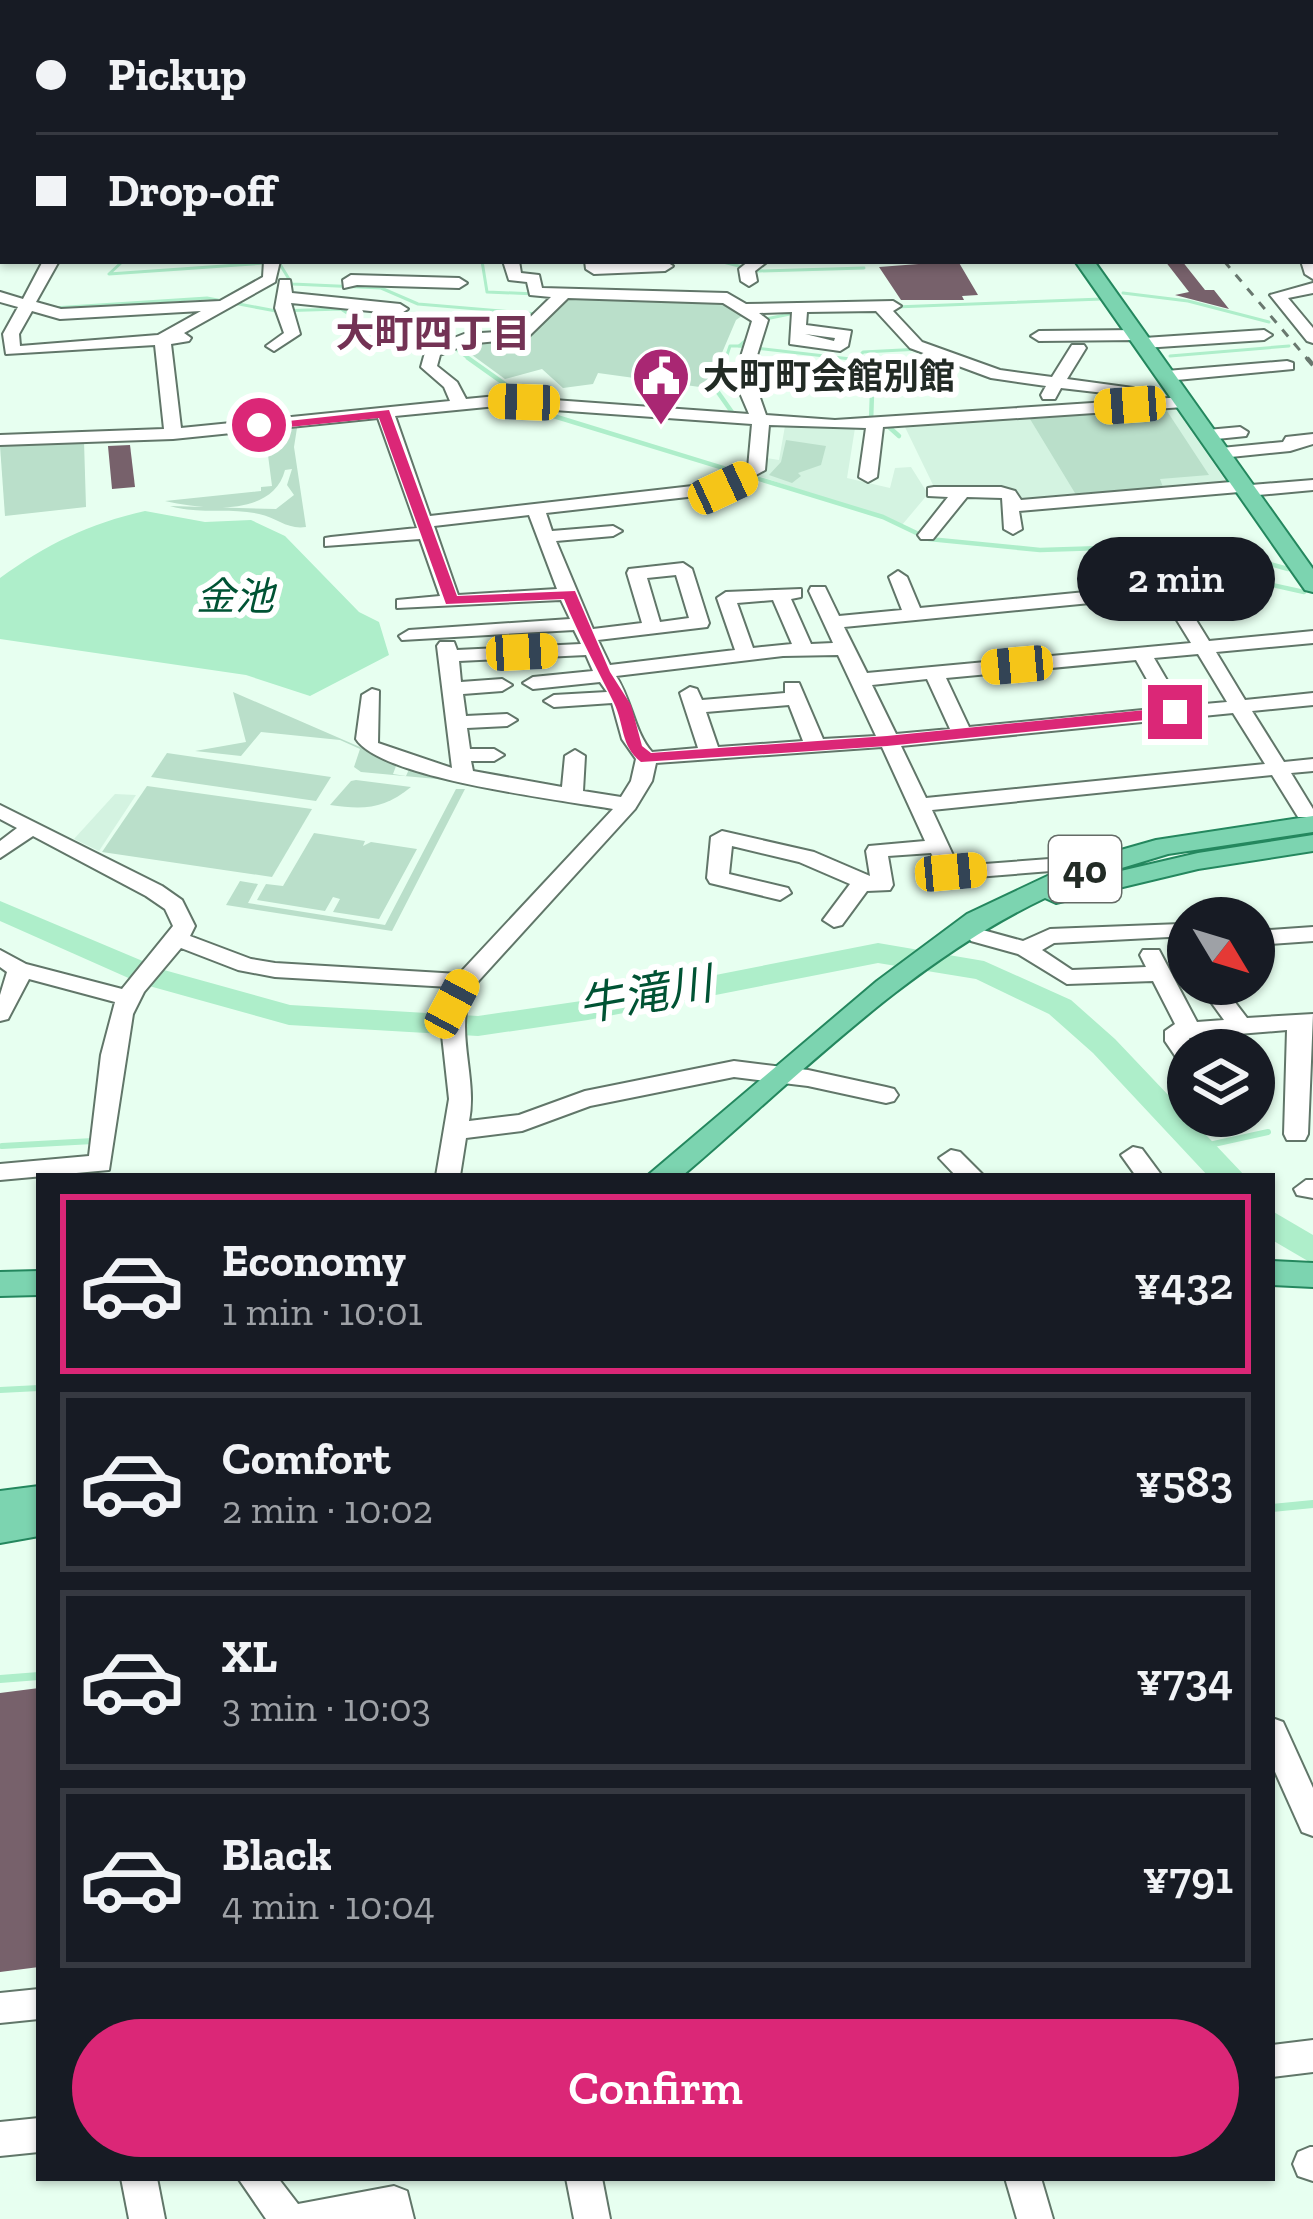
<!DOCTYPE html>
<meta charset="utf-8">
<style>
body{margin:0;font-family:"Zilla Slab","Noto Sans JP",serif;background:#20242c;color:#f1f3f6;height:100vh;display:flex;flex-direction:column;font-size:45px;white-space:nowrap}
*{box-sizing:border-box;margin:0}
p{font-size:39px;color:#9ea1a6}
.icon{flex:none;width:66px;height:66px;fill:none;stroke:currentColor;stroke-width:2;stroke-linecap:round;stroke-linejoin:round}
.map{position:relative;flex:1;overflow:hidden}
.panel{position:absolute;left:36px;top:1173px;width:1239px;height:1008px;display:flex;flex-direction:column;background:#171b24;border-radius:0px;box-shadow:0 3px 9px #0004}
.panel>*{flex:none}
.guide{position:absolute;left:0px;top:0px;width:1314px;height:264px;box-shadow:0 3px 9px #0004;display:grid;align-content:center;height:264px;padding:0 36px;background:#171b24}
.needle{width:78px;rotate:128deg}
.tools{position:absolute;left:1167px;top:897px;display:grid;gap:24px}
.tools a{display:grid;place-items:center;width:108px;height:108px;border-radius:50%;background:#171b24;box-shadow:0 3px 9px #0004;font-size:60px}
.end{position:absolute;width:54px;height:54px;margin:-27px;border:15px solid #db2777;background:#fff;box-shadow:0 0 0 6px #fff}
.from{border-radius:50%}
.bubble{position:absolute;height:84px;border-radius:42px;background:#171b24;box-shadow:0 3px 9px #0004;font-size:39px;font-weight:600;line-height:84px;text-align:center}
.car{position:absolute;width:36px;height:72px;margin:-36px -18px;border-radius:15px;box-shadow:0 0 9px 3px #0007;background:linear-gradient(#f5c518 24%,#345 0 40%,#f5c518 0 76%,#345 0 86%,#f5c518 0)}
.guide b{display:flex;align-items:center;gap:42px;height:114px;font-size:45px}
.guide b+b{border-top:3px solid #363941}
.guide i{width:30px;height:30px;background:#f1f3f6}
ul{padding:21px 0 0;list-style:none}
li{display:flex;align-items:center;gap:36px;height:180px;margin:0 24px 18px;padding:0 12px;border:6px solid #363941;border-radius:0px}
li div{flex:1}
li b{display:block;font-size:45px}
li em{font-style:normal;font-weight:600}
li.selected{border-color:#db2777}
li>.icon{width:108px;height:108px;stroke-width:1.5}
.cta{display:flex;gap:24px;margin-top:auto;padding:24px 36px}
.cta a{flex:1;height:138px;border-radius:72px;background:#db2777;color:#fff;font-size:48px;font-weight:600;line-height:138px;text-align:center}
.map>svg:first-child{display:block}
.built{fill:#d4f3e1}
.green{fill:#badfca}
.water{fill:#aeeeca}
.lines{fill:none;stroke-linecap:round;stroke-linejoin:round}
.stream-far3{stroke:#aeeeca;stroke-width:3}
.stream-far2{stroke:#aeeeca;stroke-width:4.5}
.stream-far1{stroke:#aeeeca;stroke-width:6}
.stream{stroke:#aeeeca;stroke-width:8}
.river{fill:#aeeeca;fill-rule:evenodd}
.building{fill:#77616b}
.minor-casing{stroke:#617669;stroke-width:4}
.major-casing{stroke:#24875e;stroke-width:4}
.minor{fill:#fff;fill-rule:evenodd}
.major{fill:#7cd4b0;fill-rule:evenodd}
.rail-far1{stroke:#69786f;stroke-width:3;stroke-dasharray:9 9;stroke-linecap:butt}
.rail{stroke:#69786f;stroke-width:4.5;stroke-dasharray:12 12;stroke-linecap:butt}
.route{fill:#db2777}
.labels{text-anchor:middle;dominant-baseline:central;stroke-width:12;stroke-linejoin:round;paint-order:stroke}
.far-poi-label{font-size:36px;font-weight:bold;fill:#222b25;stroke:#fff;text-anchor:start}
.far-neighbourhood-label{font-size:39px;font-weight:bold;fill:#733254;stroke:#fff}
.far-water-label{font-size:39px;font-style:italic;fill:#005334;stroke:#fff}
.shield{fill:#fff;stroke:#646b66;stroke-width:3}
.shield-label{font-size:39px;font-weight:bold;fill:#222b25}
.water-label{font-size:45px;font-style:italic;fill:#005334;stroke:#fff}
</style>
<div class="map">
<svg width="1313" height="2219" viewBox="0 0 1313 2219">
<rect width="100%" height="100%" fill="#e7fff0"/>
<g class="built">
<polygon points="1173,405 1228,484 1021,503 1012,493 935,489 904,425"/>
<polygon points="785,426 855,428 847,478 890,488 895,468 911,467 928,494 902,525 756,475 761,457 779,460"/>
<polygon points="115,794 136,795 99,851 74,839"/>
</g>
<g class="green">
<polygon points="613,295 720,300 746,313 736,320 707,388 598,373 593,384 563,388 542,369 505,379 457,344 525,337 567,298"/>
<polygon points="1165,408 1209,475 1160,479 1164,490 1078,498 1030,419"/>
<path d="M297 428 294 447 306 527C288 530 277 518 259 514 229 507 200 515 170 506L276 509 294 495 287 485 292 469 285 470C273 517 205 510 165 501L261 491V487L272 486 265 432Z"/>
<polygon points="786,440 826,446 821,465 798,473 801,476 792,483 769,475 781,462"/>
<polygon points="84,441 86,507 5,516 0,446"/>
<polygon points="233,692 406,767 396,766 393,774 406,776 410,767 469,782 361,772 354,767 360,749 340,740 261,732 241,756 195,751 246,742"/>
<polygon points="167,753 331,777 316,801 151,777"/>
<path d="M351 781 356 780 411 787C384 809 364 810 330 805Z"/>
<polygon points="147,786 312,809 272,877 102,852"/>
<polygon points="456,789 465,789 392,931 226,905 240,881 258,884 248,903 385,925"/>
<polygon points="314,833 365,841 363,846 371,842 417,849 379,919 333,912 340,899 333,897 325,911 257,900 266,884 283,886"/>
</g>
<path class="water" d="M145 511 205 522 251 520 285 536 359 612 379 622 389 655 310 696 246 675 0 639V578C47 544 88 524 145 511Z"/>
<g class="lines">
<g class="stream-far3">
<polyline points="913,0 925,3"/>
<polyline points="123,261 109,274 265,263"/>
<polyline points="278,261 292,284 381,288 418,304 538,314"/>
<polyline points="482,261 487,292 536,294"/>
<polyline points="719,261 759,271 864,268"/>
<polyline points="1123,293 1188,301 1269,322"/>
<polyline points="895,307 1102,299"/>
<polyline points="53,308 207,298 276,311 341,309 367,326 445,341 472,361"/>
<polyline points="761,320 795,313"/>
<polyline points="749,337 739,346 868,361"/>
<polyline points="860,356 863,352 921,349"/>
<polyline points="1170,356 1289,346"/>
<polyline points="725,361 730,346 739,346"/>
</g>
<g class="stream-far2">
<polyline points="468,358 547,414 883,517 929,539 1040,550 1103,548 1304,592"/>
<polyline points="726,358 715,388 734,415"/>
<polyline points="862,358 870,364 865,389 872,393 871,422"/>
<polyline points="889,427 899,436"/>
<polyline points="1143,552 1245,557 1288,569"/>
</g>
<g class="stream-far1">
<polyline points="2,1146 93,1141"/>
<polyline points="1200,1147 1268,1132"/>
<polyline points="1088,1176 1102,1176"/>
<polyline points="0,1390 39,1388"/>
</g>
<g class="stream">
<polyline points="1272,1508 1313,1504"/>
<polyline points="0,1679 39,1676"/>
</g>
<g class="river">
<polygon points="0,901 164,970 290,1005 478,1016 588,1000 878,943 984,961 1071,1000 1115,1039 1245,1176 1208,1176 1093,1053 1049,1014 976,979 878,963 588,1020 478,1036 289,1025 142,984 0,921"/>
<polygon points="1272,1211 1313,1235 1313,1264 1272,1240"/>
</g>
</g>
<g class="building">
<polygon points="958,261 978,295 962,296 964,300 901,300 879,267"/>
<polygon points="1165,261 1182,261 1205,290 1214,290 1229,309 1175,295 1189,292"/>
<polygon points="130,445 135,487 112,489 108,446"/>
<polygon points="39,1688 39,1967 0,1972 0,1693"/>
</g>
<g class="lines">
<defs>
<g id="minor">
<polygon points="98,0 111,0 113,3 100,3"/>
<polygon points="181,0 194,0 196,3 183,3"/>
<polygon points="284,0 300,0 302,3 286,3"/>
<polygon points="462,0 483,0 486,3 465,3"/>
<polygon points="674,0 688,0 688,1 672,3"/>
<polygon points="945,0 988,0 989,2 948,3"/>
<polygon points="1232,0 1253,0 1256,3 1235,3"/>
<polygon points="1311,21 1313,22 1313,30 1311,29"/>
<polygon points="1313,53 1313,61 1311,62 1311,54"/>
<rect x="0" y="59" width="3" height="8"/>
<rect x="1311" y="97" width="2" height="8"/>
<rect x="1311" y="141" width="2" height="9"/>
<polygon points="0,168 3,168 1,179 0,179"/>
<rect x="1311" y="179" width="2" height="9"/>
<rect x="1311" y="209" width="2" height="8"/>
<rect x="1311" y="236" width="2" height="8"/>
<polygon points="1311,257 1313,257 1313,279 1305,274 1301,261 1311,261"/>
<path d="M43 261H59L36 302 61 309 220 301 263 277 264 261H280L275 282 184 333 191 338 189 341 171 344 181 428 450 401 444 387 421 367 426 349 464 334 516 331 551 297 530 295 527 282 509 280 503 261H519L521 273 539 275 542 288 727 293 746 304 893 301 901 306 893 311 922 342 1000 370 1052 377 1072 345H1084L1086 348 1067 379 1133 388 1141 393 1139 397 1061 388 1055 399H1043L1041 395 1046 386 991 378 910 348 876 311 807 312 806 325 851 331 848 346 840 351 790 344 792 312 759 313 768 320 754 365 842 374 850 379 842 384 752 375 766 415 835 420 1184 397 1192 402 1184 407 883 427 877 477 868 482 859 477 866 428 769 425 765 470 723 493 546 513 552 531 613 526 622 531 613 536 556 541 593 629 642 623 627 573 629 569 683 563 692 569 709 623 707 627 598 640 610 665 735 650 717 598 726 592 801 589V597L791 599 811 644 833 643 809 591 811 587H825L839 616 902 610 889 577 898 571 907 577 920 608 1168 584 1175 586 1209 641 1313 631V643L1216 652 1245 700 1313 693V705L1252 711 1284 762 1313 759V771L1291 773 1313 809V817H1298L1272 775 932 810 958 866 1076 857 1087 863 1076 869 951 879 943 878 931 853 888 856 893 885 890 890 867 891 842 925 834 927 823 920 850 884 799 862 732 846 729 874 788 888 791 893 780 900 710 883 707 878 711 837 722 831 814 852 870 876 866 851 869 846 925 841 882 747 656 763 652 781 635 809 473 987C453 1030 478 1076 469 1121L519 1115 585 1091 734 1061 808 1070 886 1087 894 1089 898 1095 894 1101 886 1103 808 1086 734 1077 590 1106 522 1131 466 1138 460 1176H436L449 1099 441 1026 450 987 275 977 238 970 181 948 144 992 133 1014 109 1170 0 1180V1164L89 1156 101 1055 115 1002 29 979 8 1019 0 1021V995L7 972 0 967V950L26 964 122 989 173 926 165 909 146 896 33 836 0 858V841L17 828 0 819V805L162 886 182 900 195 926 190 936 251 959 275 963 459 974 613 809C563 800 381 779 356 739L362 695 372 689 379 691 378 743 452 768 437 646 440 642H454L457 650 581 644 574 630 402 640 399 636 409 630 570 619 561 600 397 608V600L440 596 420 539 325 546V538L331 537 417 528 378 418 173 439 0 445V435L164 429 155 345 6 354 3 334 18 307 0 302V292L23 299ZM568 298 723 303 752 321 734 379 749 414 497 396 466 399 457 382 437 366 440 355 467 344 527 338ZM32 311 60 319 201 311 158 335 20 346 19 334ZM805 334 835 338 834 341ZM497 406 752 424 748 468 719 483 430 516 395 416ZM529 515 557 589 458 595 434 526ZM676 575 689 618 660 622 647 578ZM1162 596 1191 643 867 673 844 627ZM773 600 792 644 753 648 737 603ZM1198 654 1227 702 1182 706 1154 658ZM586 655 593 671 533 677 523 683 533 689 600 682 607 692 554 695 544 701 554 707 612 703 622 739 636 759 631 781 621 797 583 791 585 756 575 750 565 756 562 787 473 771 471 761H494L504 755 494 749H470L467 728 507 726 517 720 507 714 466 716 463 694 502 691 512 685 502 679 461 682 459 661ZM838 655 876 736 823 739 799 683H785V693L702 700 697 689 690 687 680 693 698 748 652 752C634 732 632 700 616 676L783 656ZM1136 660 1163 708 969 727 946 678ZM927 679 950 729 896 734 872 685ZM789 705 803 741 718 747 706 712ZM1233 713 1265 764 926 798 901 746Z"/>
<polygon points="585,261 601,264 665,261 673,266 665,271 594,274 586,269"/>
<polygon points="749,261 768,261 755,271 757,281 749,286 741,281 739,269"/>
<polygon points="351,275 459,278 467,283 459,288 357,285 344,288 343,280"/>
<polygon points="280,280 290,280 292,293 400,304 408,309 400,314 291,303 300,334 274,351 266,346 284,333 275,308"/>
<polygon points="1313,283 1313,293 1288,298 1313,328 1313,343 1307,341 1270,295"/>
<polygon points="1138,330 1144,332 1144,338 1264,330 1272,335 1264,340 1144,348 1138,346 1138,340 1039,341 1031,336 1039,331"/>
<polygon points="1287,361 1293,363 1293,369 1166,381 1158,376 1166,371"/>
<polygon points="1240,427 1248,432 1246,436 1207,440 1199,435 1207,430"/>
<polygon points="1313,434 1313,444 1290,451 1221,458 1212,453 1221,448 1283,442 1286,437"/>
<polygon points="1313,480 1313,490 1247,496 1239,492 1019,511 1022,529 1013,534 1004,529 1002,498 967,497 933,539 921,539 918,535 948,497 928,496 928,488 934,487 1001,487 1015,491 1021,500 1243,481 1251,485"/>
<polygon points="1181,924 1188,926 1188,936 1054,943 1042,950 1072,970 1146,967 1140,955 1143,950 1159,950 1197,1022 1224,1020 1198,984 1221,984 1247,1018 1313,1014 1308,1134 1305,1140 1287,1140 1284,1134 1287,1030 1189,1038 1195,1050 1188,1050 1188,1066 1180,1063 1165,1041 1165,1031 1175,1024 1153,981 1067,984 1018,954 971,941 968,936 979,929 1023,941 1050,929"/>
<polygon points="1313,927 1313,941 1254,945 1254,931"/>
<polygon points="1133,1147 1142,1149 1162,1176 1136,1176 1121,1155"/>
<polygon points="951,1150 960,1152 984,1176 956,1176 939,1158"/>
<polygon points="1306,1180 1313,1180 1313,1198 1297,1195 1294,1189"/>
<polygon points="1272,1718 1283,1722 1313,1788 1313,1836 1302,1832 1272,1765"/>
<polygon points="39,1989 39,2019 0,2023 0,1993"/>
<polygon points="1313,2040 1313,2072 1272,2077 1272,2045"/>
<polygon points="39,2118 39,2152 0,2156 0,2122"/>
<polygon points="1310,2147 1313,2147 1313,2181 1298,2176 1293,2164 1298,2152"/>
<polygon points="121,2178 157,2178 165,2219 129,2219"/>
<polygon points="238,2178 278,2178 298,2204 394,2186 407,2191 414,2219 266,2219"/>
<polygon points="566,2178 602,2178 610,2219 574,2219"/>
<polygon points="1005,2178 1041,2178 1053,2219 1017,2219"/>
</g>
<g id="major">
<polygon points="844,0 860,0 862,3 846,3"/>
<rect x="1311" y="122" width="2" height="10"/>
<polygon points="1075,261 1094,261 1313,569 1313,592 1305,590"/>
<path d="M1313 816V832L1168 854 1082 880 1198 853 1313 835V851L1198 869 1056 903 1045 898C908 963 796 1079 682 1176H647L877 981 967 914 1075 863 1156 840Z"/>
<polygon points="1272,1261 1313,1263 1313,1287 1272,1285"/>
<polygon points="39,1271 39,1295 0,1296 0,1272"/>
<polygon points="39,1486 39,1536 0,1543 0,1491"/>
</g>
</defs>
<use href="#minor" class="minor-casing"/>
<use href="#major" class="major-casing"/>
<use href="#minor" class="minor"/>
<use href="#major" class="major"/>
<polyline class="rail-far1" points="1224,261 1309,361"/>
<polyline class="rail" points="1307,358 1313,365"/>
</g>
<path class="route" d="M389 410 457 596 575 591 610 672 631 705 642 746 651 753 887 736 1175 707 1183 712 1175 717 887 746 641 762C620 745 625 726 614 703 597 668 579 636 564 599L446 604 379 418 259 430 252 425Z"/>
<defs>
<symbol id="civic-pin" viewBox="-11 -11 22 30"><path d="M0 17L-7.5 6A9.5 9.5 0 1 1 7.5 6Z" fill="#a92773" stroke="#fff"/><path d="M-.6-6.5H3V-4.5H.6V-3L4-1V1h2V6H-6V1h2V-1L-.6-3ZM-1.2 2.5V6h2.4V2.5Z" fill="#fff"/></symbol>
</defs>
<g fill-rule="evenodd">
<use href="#civic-pin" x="628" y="343" width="66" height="90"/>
</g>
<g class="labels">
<g class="far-poi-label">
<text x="703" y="376">大町町会館別館</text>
</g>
<g class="far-neighbourhood-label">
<text x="433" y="333">大町四丁目</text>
</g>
<g class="far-water-label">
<text x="235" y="596">金池</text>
</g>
<rect class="shield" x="1049" y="836" width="72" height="66" rx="9"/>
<g class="shield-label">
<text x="1085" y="869">40</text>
</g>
<g class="water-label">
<text transform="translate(645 995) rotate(-10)">牛滝川</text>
</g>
</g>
</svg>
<div class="tools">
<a><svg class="needle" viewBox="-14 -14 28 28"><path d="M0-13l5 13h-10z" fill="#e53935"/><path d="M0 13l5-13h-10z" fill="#9ea1a6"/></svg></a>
<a><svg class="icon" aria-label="layers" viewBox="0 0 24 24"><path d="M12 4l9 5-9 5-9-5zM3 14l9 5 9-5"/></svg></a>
</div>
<i class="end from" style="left:259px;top:425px"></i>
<i class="end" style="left:1175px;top:712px"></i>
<div class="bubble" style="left:1077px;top:537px;width:198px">2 min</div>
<i class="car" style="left:524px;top:402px;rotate:272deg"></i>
<i class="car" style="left:1130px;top:405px;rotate:266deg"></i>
<i class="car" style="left:723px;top:488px;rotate:65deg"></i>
<i class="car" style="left:522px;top:652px;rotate:87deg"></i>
<i class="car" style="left:1017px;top:665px;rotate:265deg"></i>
<i class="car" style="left:951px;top:872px;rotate:85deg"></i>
<i class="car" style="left:452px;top:1004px;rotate:28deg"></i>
<div class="guide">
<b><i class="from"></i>Pickup</b>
<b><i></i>Drop-off</b>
</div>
<section class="panel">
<ul>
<li class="selected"><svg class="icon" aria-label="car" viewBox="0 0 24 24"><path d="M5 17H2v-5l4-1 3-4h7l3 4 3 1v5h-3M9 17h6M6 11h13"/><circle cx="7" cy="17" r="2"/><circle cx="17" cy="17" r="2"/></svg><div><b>Economy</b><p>1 min · 10:01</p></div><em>¥432</em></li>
<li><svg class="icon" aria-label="car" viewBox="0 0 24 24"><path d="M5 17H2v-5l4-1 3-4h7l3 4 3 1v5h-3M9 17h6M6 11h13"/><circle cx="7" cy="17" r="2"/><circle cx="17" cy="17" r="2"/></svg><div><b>Comfort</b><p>2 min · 10:02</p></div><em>¥583</em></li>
<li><svg class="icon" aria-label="car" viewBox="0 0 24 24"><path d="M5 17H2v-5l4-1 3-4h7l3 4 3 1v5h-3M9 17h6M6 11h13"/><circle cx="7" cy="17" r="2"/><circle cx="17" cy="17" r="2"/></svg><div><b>XL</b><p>3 min · 10:03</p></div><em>¥734</em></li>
<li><svg class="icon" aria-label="car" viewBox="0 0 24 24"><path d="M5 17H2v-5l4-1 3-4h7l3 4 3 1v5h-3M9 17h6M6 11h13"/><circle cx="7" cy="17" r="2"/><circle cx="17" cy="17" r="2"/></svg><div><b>Black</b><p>4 min · 10:04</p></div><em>¥791</em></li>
</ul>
<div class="cta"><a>Confirm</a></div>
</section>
</div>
